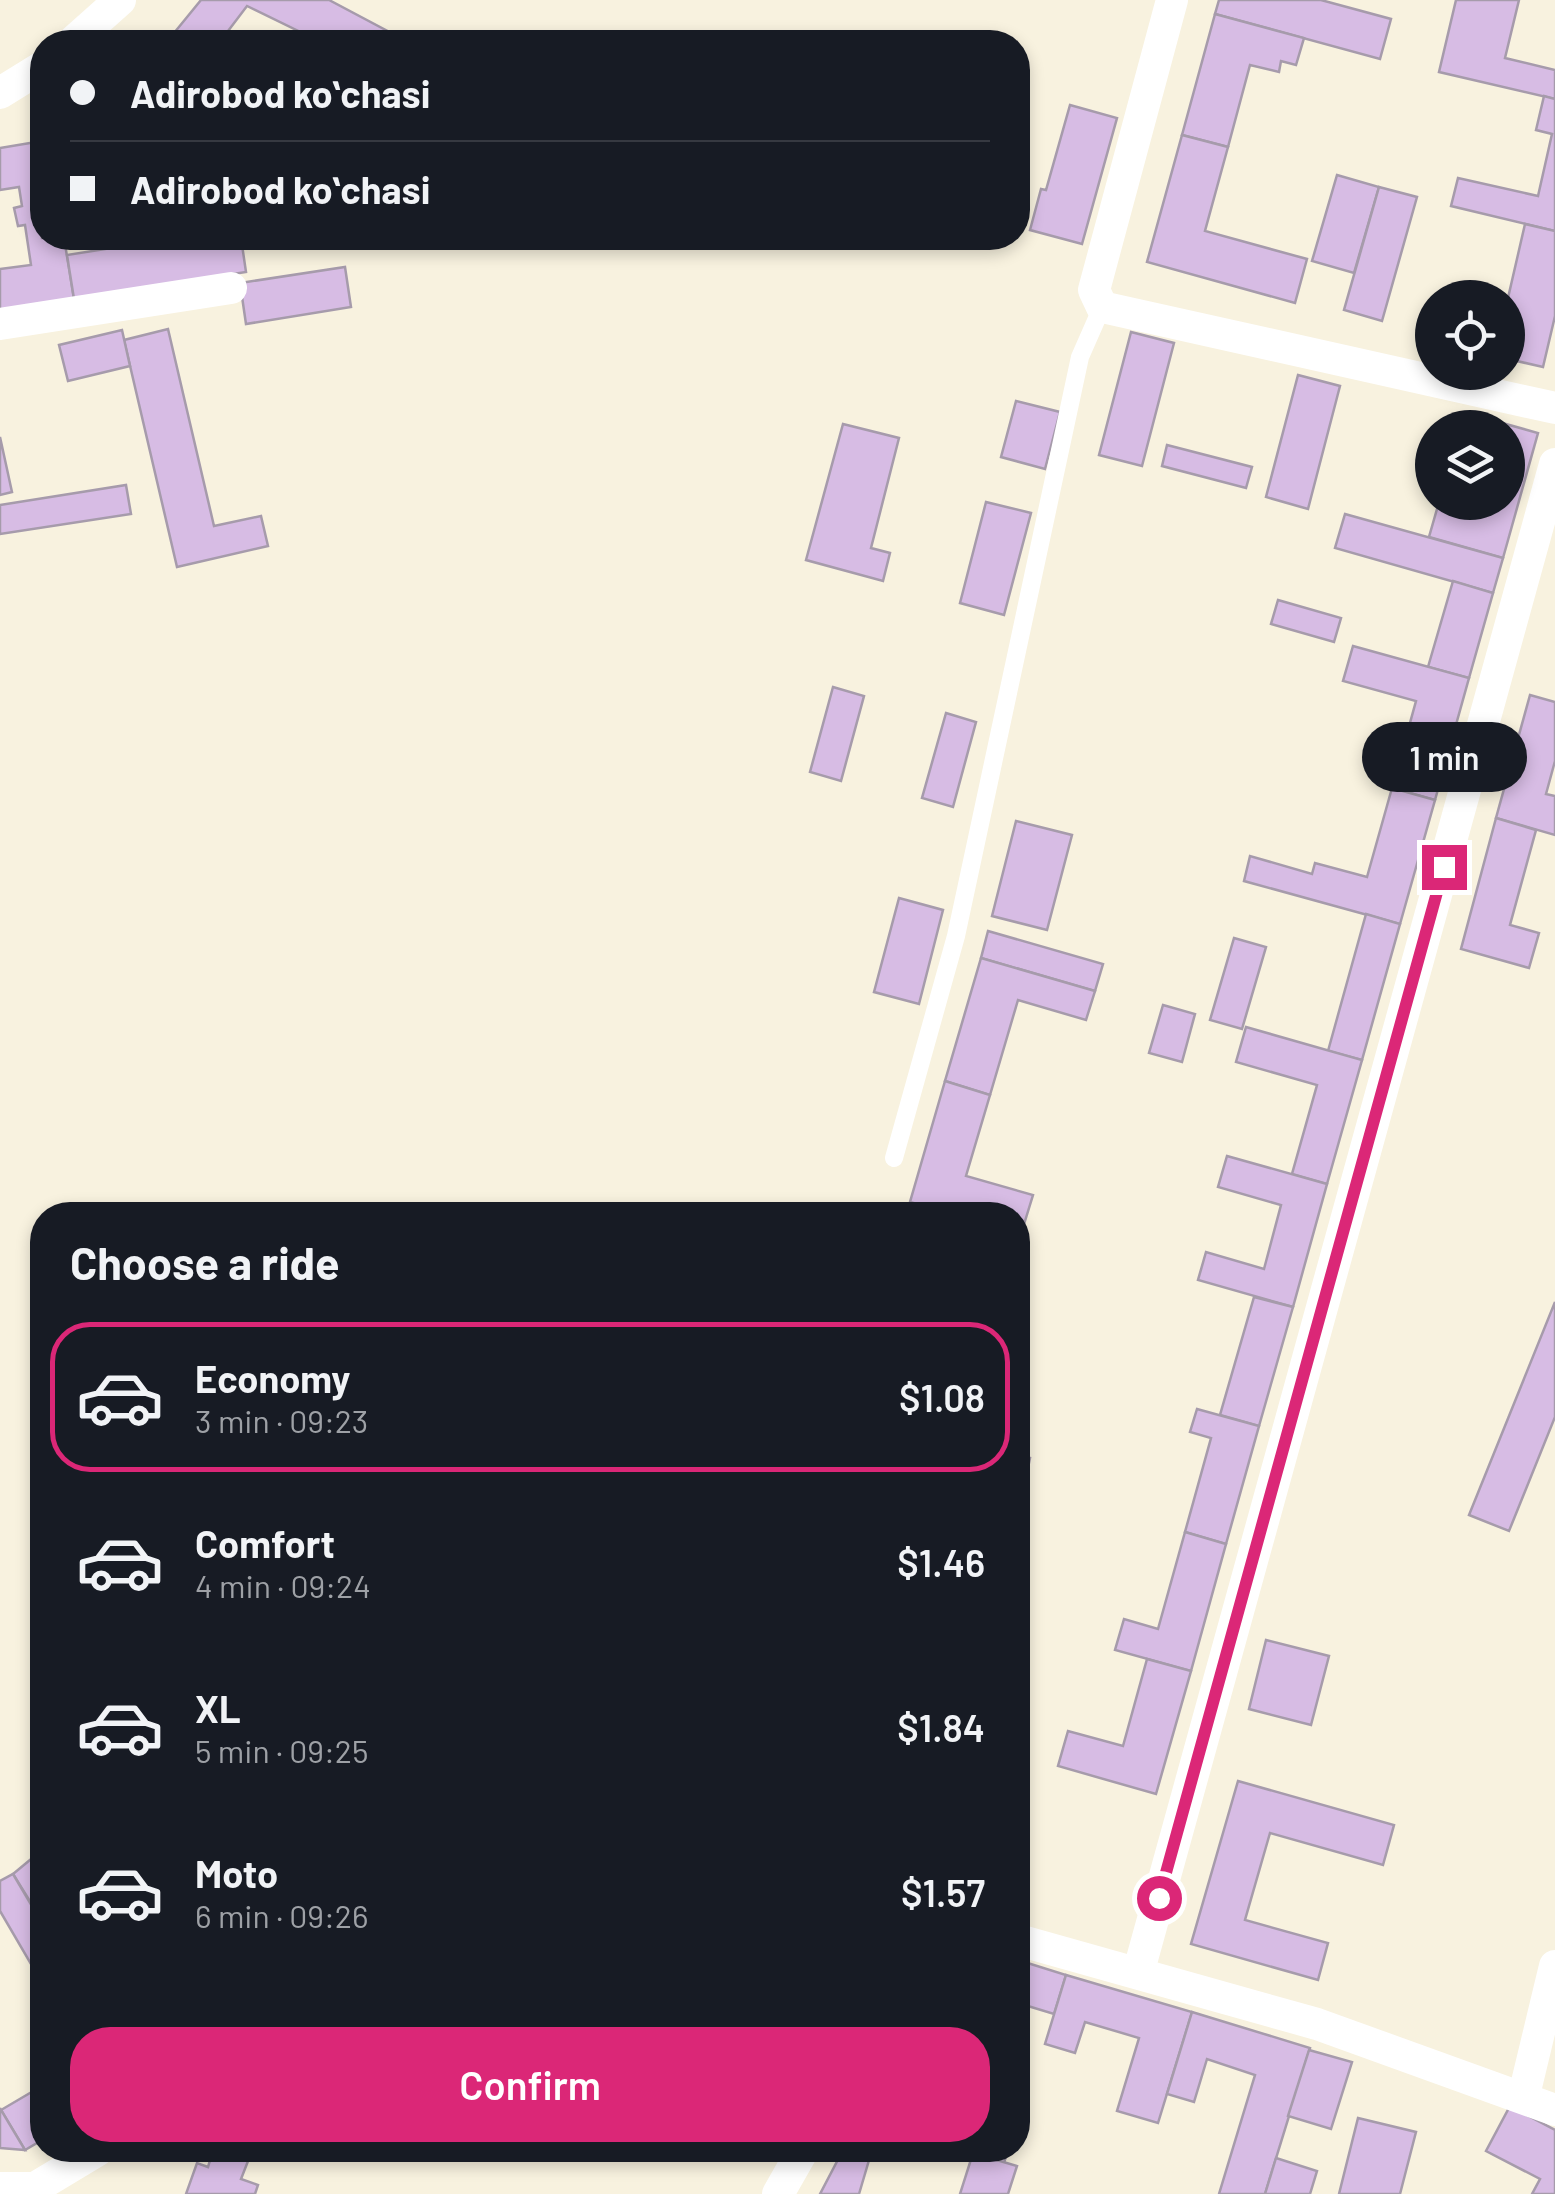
<!DOCTYPE html>
<meta charset="utf-8">
<style>
body{margin:0;font-family:Barlow,sans-serif;background:#242831;color:#f1f3f6;height:100vh;display:flex;flex-direction:column;font-size:38px;white-space:nowrap}
*{box-sizing:border-box;margin:0}
p{font-size:32px;color:#9ea1a6}
.icon{flex:none;width:55px;height:55px;fill:none;stroke:currentColor;stroke-width:2;stroke-linecap:round;stroke-linejoin:round}
.map{position:relative;flex:1;overflow:hidden}
.side{position:absolute;left:30px;top:1202px;width:1000px;height:960px;display:flex;flex-direction:column;background:#171b24;border-radius:40px;box-shadow:0 5px 15px #0003}
.side>*{flex:none}
.hud{position:absolute;left:30px;top:30px;width:1000px;height:220px;border-radius:40px;box-shadow:0 5px 15px #0003;display:grid;align-content:center;height:220px;padding:0 40px;background:#171b24}
.fabs{position:absolute;left:1415px;top:280px;display:grid;gap:20px}
.fabs a{display:grid;place-items:center;width:110px;height:110px;border-radius:50%;background:#171b24;box-shadow:0 5px 15px #0003;font-size:50px}
.end{position:absolute;width:45px;height:45px;margin:-22px;border:12px solid #db2777;background:#fff;box-shadow:0 0 0 5px #fff}
.from{border-radius:50%}
.bubble{position:absolute;height:70px;border-radius:35px;background:#171b24;box-shadow:0 5px 15px #0003;font-size:32px;font-weight:600;line-height:70px;text-align:center}
.hud b{display:flex;align-items:center;gap:35px;height:95px;font-size:38px}
.hud b+b{border-top:2px solid #363941}
.hud i{width:25px;height:25px;background:#f1f3f6}
ul{padding:0;list-style:none}
li{display:flex;align-items:center;gap:30px;height:150px;margin:0 20px 15px;padding:0 20px;border:5px solid transparent;border-radius:40px}
li div{flex:1}
li b{display:block;font-size:38px}
li em{font-style:normal;font-weight:600}
li.on{border-color:#db2777}
li>.icon{width:90px;height:90px;stroke-width:1.5}
h2{padding:0 40px;font-size:45px;line-height:120px}
.button{display:flex;gap:20px;margin-top:auto;padding:20px 40px}
.button a{flex:1;height:115px;border-radius:40px;background:#db2777;color:#fff;font-size:40px;font-weight:600;line-height:115px;text-align:center}
.map>svg:first-child{display:block}
.building{fill:#d7bce4;stroke:#a69bab;stroke-width:2.5}
.lines{fill:none;stroke-linecap:round;stroke-linejoin:round}
.service{stroke:#fff;stroke-width:18}
.minor{stroke:#fff;stroke-width:32}
.route{stroke:#db2777;stroke-width:12}
</style>
<div class="map">
<svg width="1555" height="2194" viewBox="0 0 1555 2194">
<rect width="100%" height="100%" fill="#f8f2df"/>
<g class="building">
<polygon points="201,0 329,0 395,35 391,42 321,42 247,6 225,35 174,33"/>
<polygon points="1219,0 1321,0 1391,19 1380,59 1215,14"/>
<polygon points="1456,0 1519,0 1505,58 1555,70 1555,99 1439,72"/>
<polygon points="1215,14 1304,38 1296,65 1281,61 1279,72 1250,65 1228,147 1182,135"/>
<polygon points="1544,96 1555,99 1555,231 1451,206 1458,178 1538,196 1552,134 1536,130"/>
<polygon points="1070,105 1117,118 1082,244 1030,230 1041,189 1046,190"/>
<polygon points="1182,135 1228,147 1205,231 1307,259 1295,303 1147,262"/>
<polygon points="42,141 42,238 64,238 74,299 0,311 0,269 31,265 25,225 18,226 14,208 22,206 19,187 0,190 0,148"/>
<polygon points="1337,175 1379,187 1354,273 1312,261"/>
<polygon points="1379,187 1417,197 1382,321 1344,310"/>
<polygon points="1525,224 1555,231 1555,316 1543,367 1508,359 1508,298"/>
<polygon points="175,238 241,238 246,272 74,299 67,255"/>
<polygon points="345,267 351,307 246,324 240,283"/>
<polygon points="168,329 214,526 261,516 268,546 177,567 124,340"/>
<polygon points="122,330 130,366 68,381 59,345"/>
<polygon points="1131,332 1174,343 1142,466 1099,455"/>
<polygon points="1298,375 1340,386 1308,509 1266,497"/>
<polygon points="1016,401 1060,412 1045,469 1001,457"/>
<polygon points="1470,414 1538,433 1503,558 1429,537 1439,502 1508,502 1508,428 1467,428"/>
<polygon points="843,424 899,438 871,548 890,553 883,581 806,560"/>
<polygon points="0,437 12,492 0,495"/>
<polygon points="1167,445 1252,467 1246,488 1162,466"/>
<polygon points="126,485 131,514 0,534 0,505"/>
<polygon points="986,502 1031,513 1004,615 960,603"/>
<polygon points="1345,514 1503,558 1493,593 1335,548"/>
<polygon points="1453,581 1493,593 1469,678 1428,667"/>
<polygon points="1278,600 1341,618 1334,642 1271,624"/>
<polygon points="1353,646 1469,678 1435,800 1392,788 1416,701 1343,681"/>
<polygon points="833,687 864,696 841,781 810,772"/>
<polygon points="1530,695 1555,702 1555,761 1546,794 1555,796 1555,835 1496,818"/>
<polygon points="946,713 976,722 953,807 922,798"/>
<polygon points="1392,788 1435,800 1400,924 1244,881 1250,856 1312,874 1315,863 1367,877"/>
<polygon points="1496,818 1536,830 1510,925 1539,933 1529,968 1461,949"/>
<polygon points="1016,821 1072,835 1047,930 992,916"/>
<polygon points="899,898 943,910 919,1004 874,992"/>
<polygon points="1366,914 1400,924 1362,1060 1328,1051"/>
<polygon points="988,931 1103,964 1095,991 981,958"/>
<polygon points="1234,938 1266,947 1242,1029 1210,1020"/>
<polygon points="981,958 1095,991 1086,1020 1018,1000 990,1095 945,1081"/>
<polygon points="1163,1005 1195,1014 1182,1062 1149,1053"/>
<polygon points="1246,1027 1362,1060 1327,1184 1292,1174 1317,1085 1236,1062"/>
<polygon points="945,1081 990,1095 966,1176 1033,1195 1021,1234 1018,1215 955,1215 910,1202"/>
<polygon points="1227,1156 1327,1184 1293,1307 1198,1280 1206,1252 1264,1269 1281,1205 1218,1187"/>
<polygon points="1254,1297 1293,1307 1259,1426 1220,1415"/>
<polygon points="1555,1302 1555,1417 1509,1531 1469,1515"/>
<polygon points="1197,1409 1259,1426 1226,1544 1185,1532 1211,1438 1190,1432"/>
<polygon points="1018,1455 1030,1458 1023,1493 1018,1492"/>
<polygon points="1185,1532 1226,1544 1191,1671 1115,1650 1124,1619 1158,1629"/>
<polygon points="1266,1640 1329,1656 1311,1725 1249,1709"/>
<polygon points="1147,1659 1191,1671 1156,1794 1058,1766 1068,1731 1123,1746"/>
<polygon points="1238,1781 1394,1825 1383,1865 1270,1833 1245,1920 1328,1943 1318,1980 1191,1944"/>
<polygon points="42,1850 42,1894 31,1903 13,1874"/>
<polygon points="13,1874 42,1923 42,1983 0,1911 0,1881"/>
<polygon points="1018,1960 1066,1975 1054,2014 1018,2003"/>
<polygon points="1066,1975 1192,2012 1158,2123 1117,2111 1139,2038 1085,2022 1075,2053 1045,2044"/>
<polygon points="1192,2012 1310,2048 1265,2194 1219,2194 1255,2075 1207,2059 1194,2102 1167,2094"/>
<polygon points="1309,2050 1352,2062 1331,2129 1288,2116"/>
<polygon points="1018,2079 1028,2083 1018,2119"/>
<polygon points="42,2086 42,2140 25,2150 1,2110"/>
<polygon points="1510,2106 1555,2130 1555,2194 1532,2194 1540,2179 1486,2151"/>
<polygon points="0,2108 1,2110 25,2150 0,2148"/>
<polygon points="1358,2118 1416,2132 1400,2194 1339,2194"/>
<polygon points="213,2150 250,2156 241,2179 258,2185 255,2194 186,2194 197,2163 208,2167"/>
<polygon points="843,2150 872,2150 859,2194 820,2194"/>
<polygon points="964,2150 1008,2150 1004,2163"/>
<polygon points="973,2153 1017,2166 1008,2194 960,2194"/>
<polygon points="1276,2158 1317,2171 1310,2194 1265,2194"/>
</g>
<g class="lines">
<polyline class="service" points="894,1158 956,936 1080,357 1102,307"/>
<g class="minor">
<polyline points="1172,0 1094,290 1102,307 1555,408"/>
<polyline points="73,42 120,0"/>
<polyline points="0,93 42,67"/>
<polyline points="0,324 231,288"/>
<polyline points="1018,1940 1317,2024 1555,2110"/>
<polyline points="1139,1970 1555,464"/>
<polyline points="1524,2095 1555,1966"/>
<polyline points="0,2188 35,2188 98,2150"/>
<polyline points="778,2194 803,2150"/>
</g>
</g>
<g class="lines">
<polyline class="route" points="1159,1898 1444,867"/>
</g>
</svg>
<div class="fabs">
<a><svg class="icon" aria-label="locate" viewBox="0 0 24 24"><circle cx="12" cy="12" r="6"/><path d="M12 2v4M12 18v4M2 12h4M18 12h4"/></svg></a>
<a><svg class="icon" aria-label="layers" viewBox="0 0 24 24"><path d="M12 4l9 5-9 5-9-5zM3 14l9 5 9-5"/></svg></a>
</div>
<i class="end from" style="left:1159px;top:1898px"></i>
<i class="end" style="left:1444px;top:867px"></i>
<div class="bubble" style="left:1362px;top:722px;width:165px">1 min</div>
<div class="hud">
<b><i class="from"></i>Adirobod koʻchasi</b>
<b><i></i>Adirobod koʻchasi</b>
</div>
<section class="side">
<h2>Choose a ride</h2>
<ul>
<li class="on"><svg class="icon" aria-label="car" viewBox="0 0 24 24"><path d="M5 17H2v-5l4-1 3-4h7l3 4 3 1v5h-3M9 17h6M6 11h13"/><circle cx="7" cy="17" r="2"/><circle cx="17" cy="17" r="2"/></svg><div><b>Economy</b><p>3 min · 09:23</p></div><em>$1.08</em></li>
<li><svg class="icon" aria-label="car" viewBox="0 0 24 24"><path d="M5 17H2v-5l4-1 3-4h7l3 4 3 1v5h-3M9 17h6M6 11h13"/><circle cx="7" cy="17" r="2"/><circle cx="17" cy="17" r="2"/></svg><div><b>Comfort</b><p>4 min · 09:24</p></div><em>$1.46</em></li>
<li><svg class="icon" aria-label="car" viewBox="0 0 24 24"><path d="M5 17H2v-5l4-1 3-4h7l3 4 3 1v5h-3M9 17h6M6 11h13"/><circle cx="7" cy="17" r="2"/><circle cx="17" cy="17" r="2"/></svg><div><b>XL</b><p>5 min · 09:25</p></div><em>$1.84</em></li>
<li><svg class="icon" aria-label="car" viewBox="0 0 24 24"><path d="M5 17H2v-5l4-1 3-4h7l3 4 3 1v5h-3M9 17h6M6 11h13"/><circle cx="7" cy="17" r="2"/><circle cx="17" cy="17" r="2"/></svg><div><b>Moto</b><p>6 min · 09:26</p></div><em>$1.57</em></li>
</ul>
<div class="button"><a>Confirm</a></div>
</section>
</div>
